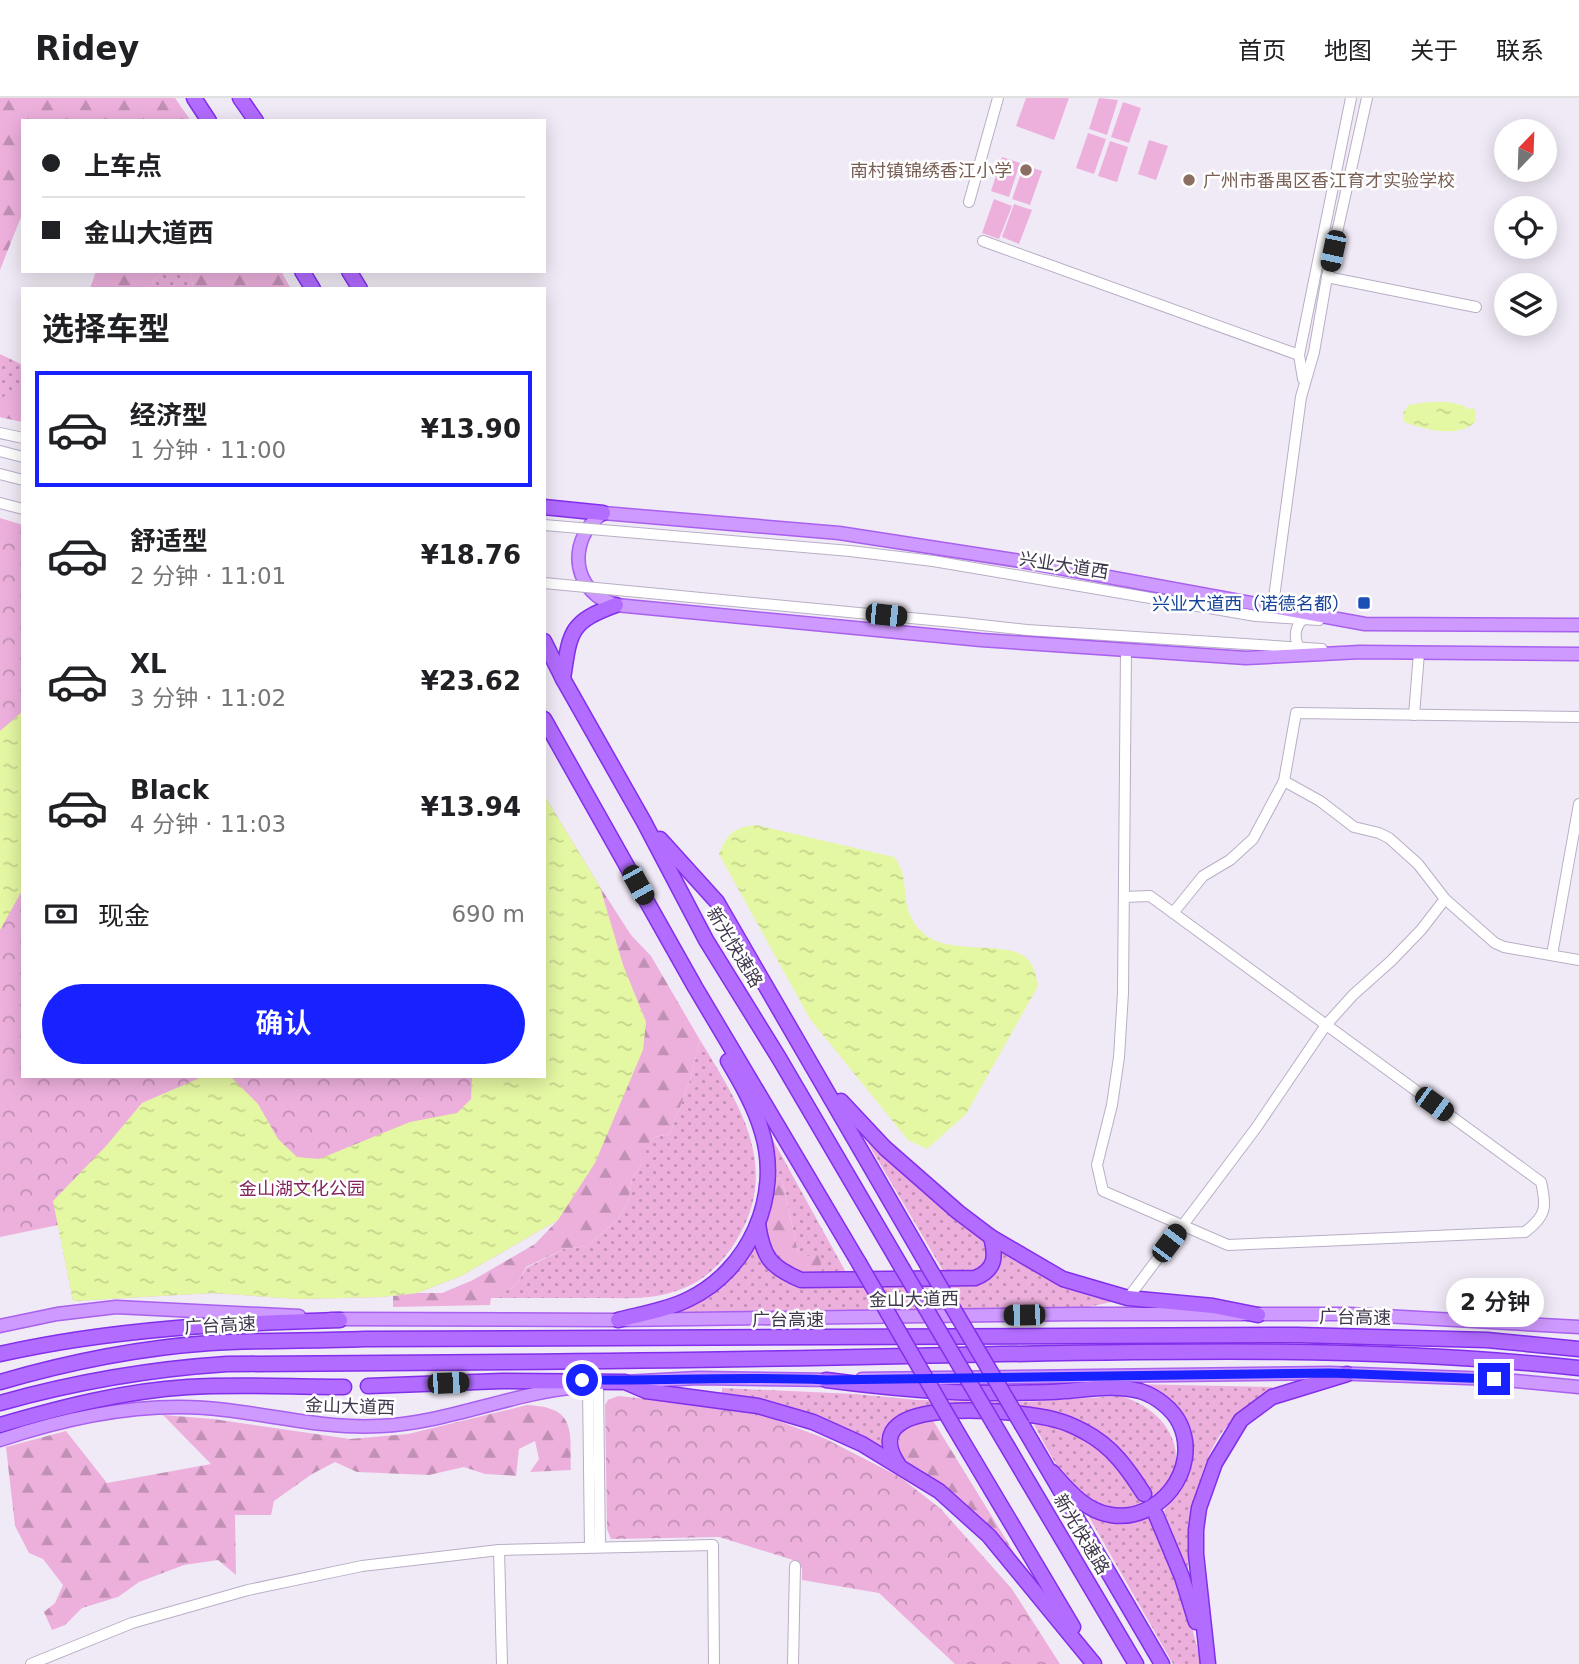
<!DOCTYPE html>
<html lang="zh">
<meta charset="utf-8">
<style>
body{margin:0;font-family:"DejaVu Sans","Noto Sans SC",sans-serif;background:#f6f6f6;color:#202124;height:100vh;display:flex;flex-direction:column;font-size:26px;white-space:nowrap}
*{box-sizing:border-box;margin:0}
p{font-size:23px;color:#757577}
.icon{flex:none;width:38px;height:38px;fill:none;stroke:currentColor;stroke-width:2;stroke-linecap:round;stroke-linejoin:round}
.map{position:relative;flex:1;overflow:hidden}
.sheet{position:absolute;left:21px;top:189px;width:525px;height:791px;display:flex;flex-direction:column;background:#fff;border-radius:0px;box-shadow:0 4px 18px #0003}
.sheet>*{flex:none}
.guide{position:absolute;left:21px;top:21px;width:525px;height:154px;border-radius:0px;box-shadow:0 4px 18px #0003;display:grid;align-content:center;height:154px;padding:0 21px;background:#fff}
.needle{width:46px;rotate:23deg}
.fabs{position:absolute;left:1494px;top:21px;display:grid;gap:14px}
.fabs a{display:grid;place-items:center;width:63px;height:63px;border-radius:50%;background:#fff;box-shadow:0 4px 18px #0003;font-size:35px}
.end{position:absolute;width:32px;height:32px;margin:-16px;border:9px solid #1821ff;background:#fff;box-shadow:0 0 0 4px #fff}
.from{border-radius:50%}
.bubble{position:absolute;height:49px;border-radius:24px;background:#fff;box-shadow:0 4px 18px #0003;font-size:23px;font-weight:600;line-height:49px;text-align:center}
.car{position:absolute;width:21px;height:42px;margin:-21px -10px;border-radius:9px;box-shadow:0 0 5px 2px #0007;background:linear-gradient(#222 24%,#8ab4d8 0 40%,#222 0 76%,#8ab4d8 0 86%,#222 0)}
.guide b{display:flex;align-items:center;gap:24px;height:66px;font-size:26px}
.guide b+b{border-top:2px solid #e0e0e0}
.guide i{width:18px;height:18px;background:#202124}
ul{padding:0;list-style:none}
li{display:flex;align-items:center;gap:21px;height:116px;margin:0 14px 10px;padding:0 7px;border:4px solid transparent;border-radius:0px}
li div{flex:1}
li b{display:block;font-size:26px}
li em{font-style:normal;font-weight:600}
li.selected{border-color:#1821ff}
li>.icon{width:63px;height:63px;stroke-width:1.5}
h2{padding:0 21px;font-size:32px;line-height:84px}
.pay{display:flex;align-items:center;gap:18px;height:77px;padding:0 21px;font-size:26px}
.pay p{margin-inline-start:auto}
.button{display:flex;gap:14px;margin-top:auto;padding:14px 21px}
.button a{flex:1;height:80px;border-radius:42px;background:#1821ff;color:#fff;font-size:28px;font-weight:600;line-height:80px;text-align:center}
header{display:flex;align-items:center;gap:42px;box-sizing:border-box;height:98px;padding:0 35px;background:#fff;border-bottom:2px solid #e0e0e0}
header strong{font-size:33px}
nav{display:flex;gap:38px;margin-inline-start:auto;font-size:24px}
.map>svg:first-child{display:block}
.grass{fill:url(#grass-dots)}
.forest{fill:url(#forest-firs)}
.park{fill:url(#park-crowns)}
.pitch{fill:#edb0dd}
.water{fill:url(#water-ripples)}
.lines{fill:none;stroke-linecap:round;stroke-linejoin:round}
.minor-casing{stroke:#b9aec6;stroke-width:12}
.major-casing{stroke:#a860ee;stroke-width:15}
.highway-casing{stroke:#822feb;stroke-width:17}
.minor{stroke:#fff;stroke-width:10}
.major{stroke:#cf9aff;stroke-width:12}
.highway{stroke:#b26cff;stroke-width:14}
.minor-bridge-casing{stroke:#b9aec6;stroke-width:12;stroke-linecap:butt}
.highway-bridge-casing{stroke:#822feb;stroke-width:17;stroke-linecap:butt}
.minor-bridge{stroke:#fff;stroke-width:10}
.highway-bridge{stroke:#b26cff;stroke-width:14}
.route{stroke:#1821ff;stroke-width:9}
.education-dot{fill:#8d6e63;stroke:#fff;stroke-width:2.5}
.transit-dot{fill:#1a4fb4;stroke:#fff;stroke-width:2.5}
.labels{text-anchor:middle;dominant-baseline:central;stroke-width:5;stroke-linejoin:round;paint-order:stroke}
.education-label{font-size:18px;fill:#785e54;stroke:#fff;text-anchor:end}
.street-label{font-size:18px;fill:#3f374b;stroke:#fff}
.transit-label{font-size:18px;fill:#164399;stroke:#fff;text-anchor:end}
.park-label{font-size:18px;fill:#83245a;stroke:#fff}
</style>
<header>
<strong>Ridey</strong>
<nav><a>首页</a><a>地图</a><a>关于</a><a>联系</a></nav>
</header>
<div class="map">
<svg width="1579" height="1566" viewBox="0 0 1579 1566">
<defs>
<pattern id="grass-dots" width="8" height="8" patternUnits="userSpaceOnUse" patternTransform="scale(1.75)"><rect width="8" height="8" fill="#edb0dd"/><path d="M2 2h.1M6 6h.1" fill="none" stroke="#c190b5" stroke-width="1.8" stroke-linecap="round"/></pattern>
<pattern id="forest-firs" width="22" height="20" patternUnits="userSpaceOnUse" patternTransform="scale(1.75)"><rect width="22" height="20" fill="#edb0dd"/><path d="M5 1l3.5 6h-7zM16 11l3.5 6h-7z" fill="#c190b5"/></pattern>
<pattern id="park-crowns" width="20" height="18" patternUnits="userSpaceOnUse" patternTransform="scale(1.75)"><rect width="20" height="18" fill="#edb0dd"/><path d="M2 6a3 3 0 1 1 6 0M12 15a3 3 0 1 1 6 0" fill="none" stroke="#c190b5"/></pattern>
<pattern id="water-ripples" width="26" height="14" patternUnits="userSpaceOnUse" patternTransform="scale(1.75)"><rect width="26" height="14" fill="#e4f7a2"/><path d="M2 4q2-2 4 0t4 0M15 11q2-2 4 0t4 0" fill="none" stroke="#c5d48d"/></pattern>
</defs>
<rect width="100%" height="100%" fill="#f0eaf6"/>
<g class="grass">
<polygon points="163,173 191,173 193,191 151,191 153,183"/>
<polygon points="0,256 23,267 23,324 0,319"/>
<path d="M700 942C739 1006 782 1069 736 1143 722 1166 702 1185 676 1193 652 1202 622 1200 597 1200 561 1200 526 1200 490 1200L516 1188 526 1170 564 1151 587 1148 618 1121 628 1105 632 1082 642 1065 641 1051 655 1039 670 1036 690 982Z"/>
<polygon points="862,1035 913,1084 983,1141 990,1151 990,1161 977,1175 945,1176"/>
<polygon points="773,1042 848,1178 823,1179 798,1154 782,1081 773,1080 769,1045"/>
<polygon points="756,1143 774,1175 982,1184 999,1167 1001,1154 1037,1175 1112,1204 1078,1211 671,1214"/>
<path d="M1132 1286 1272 1289 1273 1293C1261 1301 1248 1309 1237 1318 1197 1352 1188 1427 1188 1475L1164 1413 1178 1393 1188 1365 1172 1319Z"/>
<path d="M722 1290 856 1296 918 1302 1024 1304 1120 1298C1170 1311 1199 1365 1153 1402L1136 1374 1086 1327 1055 1315 914 1311C892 1318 883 1329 884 1353L722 1297Z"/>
<path d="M1042 1324C1052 1327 1064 1329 1074 1333 1105 1347 1128 1378 1143 1408 1080 1424 1060 1373 1034 1327Z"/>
<path d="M1085 1412 1150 1416C1173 1467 1189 1511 1201 1566H1173Z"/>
</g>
<g class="forest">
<polygon points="0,0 175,0 191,23 23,23 23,114 0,172"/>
<polygon points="96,173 163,173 153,183 151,191 90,191"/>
<polygon points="191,173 281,173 291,191 193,191"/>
<polygon points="10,292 23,297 23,324 0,319 0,303"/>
<polygon points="600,789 631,837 651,858 700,942 690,982 670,1036 655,1039 642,1051 642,1065 632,1082 628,1105 618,1121 587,1148 564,1151 526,1169 516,1188 491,1200 490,1207 393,1209 393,1198 417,1195 442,1195 473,1182 535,1146 557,1123 646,924 623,867"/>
<path d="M773 1080 782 1081 798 1154 805 1159 819 1154 823 1179C813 1177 800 1177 791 1173 753 1155 766 1113 773 1080Z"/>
<path d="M527 1307C577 1309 570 1333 571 1372L530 1374 539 1361 535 1343 519 1351 516 1378 485 1376 464 1369 429 1377 357 1374 335 1364 312 1376 274 1403 271 1417H235L236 1477 218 1462 184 1467 139 1484 118 1499 82 1510 65 1527 52 1532 44 1514 55 1505 63 1487 43 1461 29 1455 15 1428 6 1349 66 1333 107 1385 211 1366 163 1317 213 1321 350 1341 408 1336Z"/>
<path d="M932 1321 1018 1461 1014 1464 903 1364 895 1345C903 1327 915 1325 932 1321Z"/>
</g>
<g class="park">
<polygon points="0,420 23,427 23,978 544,978 544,697 600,789 623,867 646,924 643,952 595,1065 558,1122 461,1178 417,1195 382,1199 298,1201 213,1195 73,1203 58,1127 0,1139"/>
<polygon points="618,1298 747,1311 824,1340 900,1379 941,1411 1012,1491 1060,1566 955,1566 879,1495 802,1482 802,1470 793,1462 719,1439 611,1441 607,1431 605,1307 608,1302"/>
</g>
<g class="pitch">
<polygon points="1026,0 1069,0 1054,42 1016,28"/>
<polygon points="1099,0 1118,2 1107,37 1089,31"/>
<polygon points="1123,4 1141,10 1129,45 1111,39"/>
<polygon points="1088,35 1106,41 1094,76 1076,70"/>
<polygon points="1149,42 1168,48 1156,82 1138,76"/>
<polygon points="1110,43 1128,49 1117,84 1098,78"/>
<polygon points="1002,59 1020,65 1009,99 991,93"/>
<polygon points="1024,67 1042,73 1030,107 1012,101"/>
<polygon points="994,101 1012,108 999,141 982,135"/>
<polygon points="1014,106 1032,112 1019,146 1002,139"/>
</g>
<g class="water">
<path d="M1429 304H1448L1465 308 1466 311 1473 310 1475 313V324C1457 341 1424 331 1404 324L1403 315 1409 307Z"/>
<polygon points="23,613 23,791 0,832 0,633"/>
<polygon points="544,697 600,789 623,867 646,924 643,952 595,1065 558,1122 461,1178 417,1195 382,1199 298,1201 213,1195 73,1203 53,1103 106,1048 142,1005 204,978 230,978 258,1006 278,1041 297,1059 319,1061 410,1024 457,1015 471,1001 472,978 544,978"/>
<path d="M756 727 894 759C915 786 893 815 930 840 954 855 1008 844 1025 859 1034 866 1036 877 1038 888L966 1016 927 1051 908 1042 810 921 719 756C728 735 733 730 756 727Z"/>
</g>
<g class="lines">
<defs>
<g id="minor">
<polyline points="969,104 998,0"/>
<polyline points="983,143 1299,257"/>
<polyline points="1327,179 1476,209"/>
<polyline points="1303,281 1299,257 1351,0"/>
<polyline points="0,335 23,340"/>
<polyline points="0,353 23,359"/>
<polyline points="0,376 23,382"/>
<polyline points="0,405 23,411"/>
<polyline points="933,463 1256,518 1319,522"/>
<polyline points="1273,507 1301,299 1314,254 1327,179 1367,0"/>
<polyline points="963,525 1027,532 1322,551"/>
<path d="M1299 550C1294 539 1294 530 1303 521"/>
<polyline points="1414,617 1419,555"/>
<polyline points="1284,683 1296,615 1579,619"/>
<path d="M1124 799 1150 798 1541 1084C1547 1110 1546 1118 1525 1134L1228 1147 1103 1093 1097 1067 1112 1007 1119 959 1123 895 1126 552"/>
<polyline points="1173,815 1203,778 1230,762 1253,741 1284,683 1320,703 1354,729 1379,735 1389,740 1418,766 1445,801 1495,845 1504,849 1579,862"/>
<polyline points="1552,857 1579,706"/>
<polyline points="1128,1200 1256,1030 1326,927 1353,897 1391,863 1421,832 1445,801"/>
<polyline points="598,1287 600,1449"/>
<polyline points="588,1288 590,1449"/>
<polyline points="31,1566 132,1525 248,1492 362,1468 499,1452"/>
<polyline points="502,1566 499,1452 713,1447 714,1566"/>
<polyline points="793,1566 795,1468"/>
</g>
<g id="major">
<path d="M1579 527 1365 526 1021 463 839 435 603 415C576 434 568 473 596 497 601 502 610 504 616 507L981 542 1246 560 1360 554 1579 556"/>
<polyline points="331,1221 618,1222 1079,1216 1349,1216 1579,1229"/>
<polyline points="0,1228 57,1216 116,1209 299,1218"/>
<polyline points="862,1281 1330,1275 1494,1281 1579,1289"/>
<polyline points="624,1284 698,1280 833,1282"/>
<path d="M0 1342C71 1318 151 1302 226 1312 277 1318 328 1331 380 1328 448 1325 511 1295 578 1289"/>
</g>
<g id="highway">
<polyline points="194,0 209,23"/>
<polyline points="240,0 256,23"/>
<polyline points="302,173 313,191"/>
<polyline points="349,173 360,191"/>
<polyline points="544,409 603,415"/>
<polyline points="544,543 563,581 644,724 706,842 779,960 902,1170"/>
<path d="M563 581C570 534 569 524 616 507"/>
<polyline points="544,621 695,889 859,1165"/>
<polyline points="660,741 717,804 928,1168"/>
<polyline points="841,1003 885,1050 958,1114 991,1139 1063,1181 1128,1200 1213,1208 1258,1217"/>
<path d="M758 1126C763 1159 770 1169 801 1182L975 1180C996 1172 996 1158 991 1139"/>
<path d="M618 1222C641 1216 667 1212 689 1201 749 1172 782 1098 762 1034 755 1009 741 985 728 963"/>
<path d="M0 1256C111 1231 226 1225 340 1222"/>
<path d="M826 1282C881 1289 935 1295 991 1295 1016 1295 1041 1295 1065 1293 1090 1291 1116 1287 1140 1293 1156 1298 1173 1311 1180 1326 1201 1371 1159 1425 1111 1417 1085 1413 1068 1392 1052 1374"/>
<path d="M0 1284C69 1264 138 1250 210 1245 261 1242 313 1243 365 1241L1297 1237 1487 1242 1579 1251"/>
<polyline points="368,1288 502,1283 625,1284 646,1293 758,1308 813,1324 862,1346 939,1393 989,1438 1094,1566"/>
<path d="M0 1305C75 1284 149 1271 227 1266 454 1265 680 1263 907 1258 1130 1254 1356 1246 1579 1270"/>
<polyline points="994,1326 1136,1566"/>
<path d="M0 1327C62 1309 124 1293 188 1289 240 1286 292 1289 344 1289"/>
<polyline points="1022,1327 1162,1566"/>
<polyline points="954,1329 1073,1529"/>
<path d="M898 1366C850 1293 1025 1313 1056 1322 1065 1324 1076 1329 1085 1334 1112 1348 1128 1371 1144 1396"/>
<polyline points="1156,1417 1182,1479 1196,1524"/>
<polyline points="1208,1566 1196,1456 1196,1432 1199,1410 1215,1365 1241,1322 1272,1299 1347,1276"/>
</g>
</defs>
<use href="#minor" class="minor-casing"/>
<use href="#major" class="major-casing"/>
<use href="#highway" class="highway-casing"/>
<use href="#minor" class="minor"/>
<use href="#major" class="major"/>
<use href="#highway" class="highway"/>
<defs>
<g id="minor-bridge">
<polyline points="544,427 850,453 933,463"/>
<polyline points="544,485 963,525"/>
</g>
<g id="highway-bridge">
<polyline points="859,1165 954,1329"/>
<polyline points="928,1168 1022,1327"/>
<polyline points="902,1170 994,1326"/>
</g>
</defs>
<use href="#minor-bridge" class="minor-bridge-casing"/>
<use href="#highway-bridge" class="highway-bridge-casing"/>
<use href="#minor-bridge" class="minor-bridge"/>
<use href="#highway-bridge" class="highway-bridge"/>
</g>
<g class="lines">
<path class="route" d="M582 1282C663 1283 744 1278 826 1282L1330 1275 1494 1281"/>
</g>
<g class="education-dot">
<circle cx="1026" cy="72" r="7"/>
<circle cx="1189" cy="82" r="7"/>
</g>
<rect class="transit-dot" x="1357" y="498" width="14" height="14" rx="3.5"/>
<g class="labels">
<g class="education-label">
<text x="1012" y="72">南村镇锦绣香江小学</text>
<text x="1203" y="82" text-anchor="start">广州市番禺区香江育才实验学校</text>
</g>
<g class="street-label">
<text transform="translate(1064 467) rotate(9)">兴业大道西</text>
<text transform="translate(735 849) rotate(59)">新光快速路</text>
<text transform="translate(914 1201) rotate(-1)">金山大道西</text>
<text transform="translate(1355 1219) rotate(1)">广台高速</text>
<text x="788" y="1221">广台高速</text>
<text transform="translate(220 1227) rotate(-3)">广台高速</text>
<text transform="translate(350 1308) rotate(2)">金山大道西</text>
<text transform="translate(1082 1436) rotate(59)">新光快速路</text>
</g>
<g class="transit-label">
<text x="1350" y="505">兴业大道西（诺德名都）</text>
</g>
<g class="park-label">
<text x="302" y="1090">金山湖文化公园</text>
</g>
</g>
</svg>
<div class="fabs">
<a><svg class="needle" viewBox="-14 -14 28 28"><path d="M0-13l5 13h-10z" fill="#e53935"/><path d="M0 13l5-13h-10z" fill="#757577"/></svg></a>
<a><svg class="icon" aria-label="locate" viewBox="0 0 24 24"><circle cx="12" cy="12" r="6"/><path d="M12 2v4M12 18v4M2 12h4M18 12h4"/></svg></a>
<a><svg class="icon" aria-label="layers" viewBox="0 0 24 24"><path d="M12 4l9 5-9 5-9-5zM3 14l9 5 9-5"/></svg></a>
</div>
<i class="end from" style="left:582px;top:1282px"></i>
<i class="end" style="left:1494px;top:1281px"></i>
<div class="bubble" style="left:1446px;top:1180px;width:98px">2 分钟</div>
<i class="car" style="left:1333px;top:153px;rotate:192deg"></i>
<i class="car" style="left:886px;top:517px;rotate:96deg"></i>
<i class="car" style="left:638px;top:787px;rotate:151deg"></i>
<i class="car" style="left:1434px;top:1006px;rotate:126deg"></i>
<i class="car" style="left:1169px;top:1145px;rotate:37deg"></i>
<i class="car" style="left:1024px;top:1217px;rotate:269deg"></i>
<i class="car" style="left:448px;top:1285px;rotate:88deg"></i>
<div class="guide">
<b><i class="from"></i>上车点</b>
<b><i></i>金山大道西</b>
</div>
<section class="sheet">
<h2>选择车型</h2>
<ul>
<li class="selected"><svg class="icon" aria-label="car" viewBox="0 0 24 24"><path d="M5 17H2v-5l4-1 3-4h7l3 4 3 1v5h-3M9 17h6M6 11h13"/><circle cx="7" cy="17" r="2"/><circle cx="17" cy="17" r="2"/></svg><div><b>经济型</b><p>1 分钟 · 11:00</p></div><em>¥13.90</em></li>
<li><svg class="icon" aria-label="car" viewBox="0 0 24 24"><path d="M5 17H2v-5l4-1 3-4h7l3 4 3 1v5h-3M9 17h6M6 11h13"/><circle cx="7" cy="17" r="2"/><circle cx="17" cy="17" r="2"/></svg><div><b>舒适型</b><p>2 分钟 · 11:01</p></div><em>¥18.76</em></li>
<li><svg class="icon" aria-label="car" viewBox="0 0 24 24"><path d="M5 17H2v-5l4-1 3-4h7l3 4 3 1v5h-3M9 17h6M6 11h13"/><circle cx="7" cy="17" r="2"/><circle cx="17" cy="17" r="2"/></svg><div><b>XL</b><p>3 分钟 · 11:02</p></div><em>¥23.62</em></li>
<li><svg class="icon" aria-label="car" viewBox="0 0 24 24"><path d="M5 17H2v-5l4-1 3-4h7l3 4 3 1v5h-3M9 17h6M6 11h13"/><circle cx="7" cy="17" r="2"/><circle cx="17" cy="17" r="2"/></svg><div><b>Black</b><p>4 分钟 · 11:03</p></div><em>¥13.94</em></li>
</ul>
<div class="pay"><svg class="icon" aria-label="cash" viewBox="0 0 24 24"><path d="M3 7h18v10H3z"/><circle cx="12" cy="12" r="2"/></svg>现金<p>690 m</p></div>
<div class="button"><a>确认</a></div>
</section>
</div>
